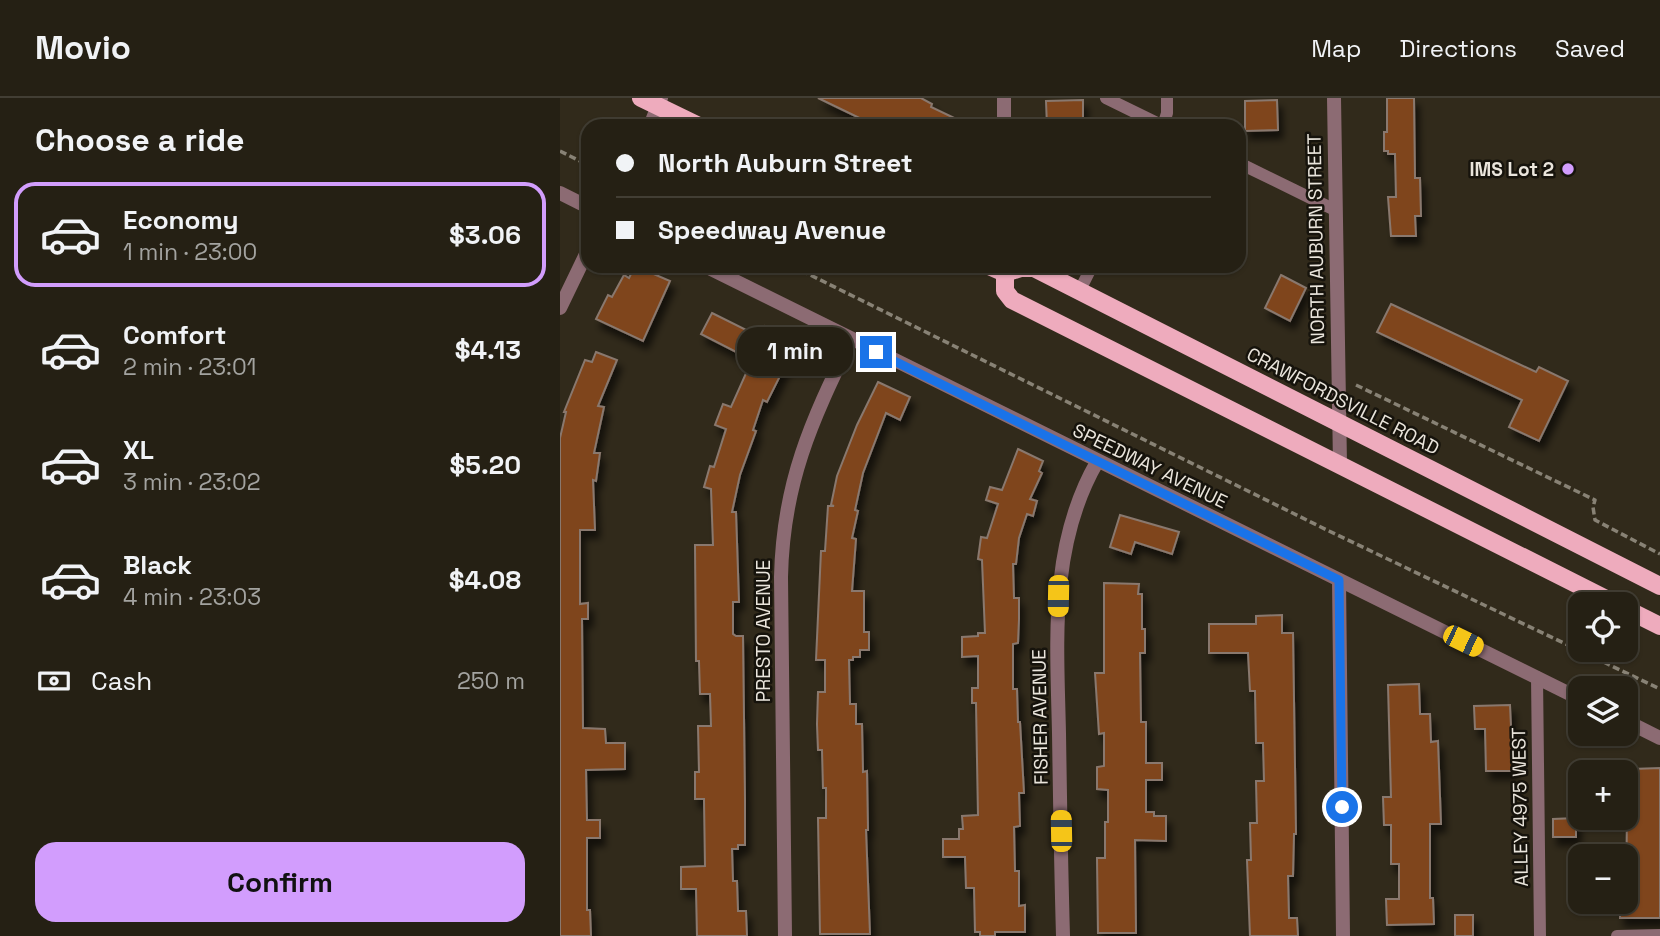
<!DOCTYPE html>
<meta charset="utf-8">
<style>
body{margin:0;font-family:"Space Grotesk",sans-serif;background:#2d281d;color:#f1f3f6;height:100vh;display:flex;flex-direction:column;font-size:26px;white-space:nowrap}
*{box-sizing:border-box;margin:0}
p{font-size:23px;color:#a3a3a0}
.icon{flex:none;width:38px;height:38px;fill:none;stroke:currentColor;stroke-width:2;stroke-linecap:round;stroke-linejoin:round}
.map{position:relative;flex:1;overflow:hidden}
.sheet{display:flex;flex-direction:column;background:#252014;width:560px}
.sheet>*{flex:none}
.top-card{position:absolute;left:21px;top:21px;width:665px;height:154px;border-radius:21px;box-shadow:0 2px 5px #0004,0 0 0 2px #423e34;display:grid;align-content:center;height:154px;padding:0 35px;background:#252014}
.fabs{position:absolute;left:1008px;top:494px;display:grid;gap:14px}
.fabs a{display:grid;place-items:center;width:70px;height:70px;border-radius:14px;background:#252014;box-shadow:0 2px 5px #0004,0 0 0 2px #423e34;font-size:35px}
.end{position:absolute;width:32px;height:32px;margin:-16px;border:9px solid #1a73e8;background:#fff;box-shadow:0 0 0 4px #fff}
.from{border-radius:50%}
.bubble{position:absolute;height:49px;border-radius:21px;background:#252014;box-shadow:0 2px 5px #0004,0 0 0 2px #423e34;font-size:23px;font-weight:700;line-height:49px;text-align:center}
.car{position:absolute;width:21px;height:42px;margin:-21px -10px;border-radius:9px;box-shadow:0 0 5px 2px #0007;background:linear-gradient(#f5c518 24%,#345 0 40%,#f5c518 0 76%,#345 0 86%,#f5c518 0)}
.top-card b{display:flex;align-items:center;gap:24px;height:66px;font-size:26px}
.top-card b+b{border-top:2px solid #423e34}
.top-card i{width:18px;height:18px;background:#f1f3f6}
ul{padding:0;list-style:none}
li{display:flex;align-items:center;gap:21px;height:105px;margin:0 14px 10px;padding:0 21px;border:4px solid transparent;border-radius:21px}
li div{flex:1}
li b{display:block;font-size:26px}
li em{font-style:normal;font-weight:700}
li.active{border-color:#d29dfd}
li>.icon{width:63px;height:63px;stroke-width:1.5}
h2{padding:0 35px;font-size:32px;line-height:84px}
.pay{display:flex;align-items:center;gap:18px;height:77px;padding:0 35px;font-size:26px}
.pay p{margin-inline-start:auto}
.cta{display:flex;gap:14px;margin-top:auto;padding:14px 35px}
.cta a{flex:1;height:80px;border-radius:21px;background:#d29dfd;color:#111;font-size:28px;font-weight:700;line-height:80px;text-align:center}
header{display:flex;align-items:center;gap:42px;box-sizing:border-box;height:98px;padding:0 35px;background:#252014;border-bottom:2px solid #423e34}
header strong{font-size:33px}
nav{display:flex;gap:38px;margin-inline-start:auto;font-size:24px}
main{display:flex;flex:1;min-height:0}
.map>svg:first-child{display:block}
.building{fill:#7f451b;stroke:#89786e;stroke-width:2;filter:url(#shadow)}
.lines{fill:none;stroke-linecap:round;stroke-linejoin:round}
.path{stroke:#888275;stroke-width:3.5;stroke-dasharray:7 3.5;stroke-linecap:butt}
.lane{stroke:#8c6b73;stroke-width:12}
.street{stroke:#8c6b73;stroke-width:14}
.primary{stroke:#eeabbd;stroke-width:18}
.route{stroke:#1a73e8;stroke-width:9}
.poi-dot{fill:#d29dfd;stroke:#16130c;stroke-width:2.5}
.labels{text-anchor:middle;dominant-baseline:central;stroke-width:5;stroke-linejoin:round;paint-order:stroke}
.poi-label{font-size:19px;font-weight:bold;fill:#eae5dc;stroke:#16130c;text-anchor:end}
.street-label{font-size:19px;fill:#eae5dc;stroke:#16130c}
</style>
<header>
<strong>Movio</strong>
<nav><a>Map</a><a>Directions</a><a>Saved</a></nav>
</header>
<main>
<section class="sheet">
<h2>Choose a ride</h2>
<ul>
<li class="active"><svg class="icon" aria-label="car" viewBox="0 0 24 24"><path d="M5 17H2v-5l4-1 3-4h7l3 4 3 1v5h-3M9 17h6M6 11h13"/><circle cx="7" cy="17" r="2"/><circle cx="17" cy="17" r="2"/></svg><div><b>Economy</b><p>1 min · 23:00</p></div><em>$3.06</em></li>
<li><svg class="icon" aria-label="car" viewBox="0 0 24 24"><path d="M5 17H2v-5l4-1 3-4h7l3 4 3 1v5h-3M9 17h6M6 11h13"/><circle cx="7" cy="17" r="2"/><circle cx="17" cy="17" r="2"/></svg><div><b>Comfort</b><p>2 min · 23:01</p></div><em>$4.13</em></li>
<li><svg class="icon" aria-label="car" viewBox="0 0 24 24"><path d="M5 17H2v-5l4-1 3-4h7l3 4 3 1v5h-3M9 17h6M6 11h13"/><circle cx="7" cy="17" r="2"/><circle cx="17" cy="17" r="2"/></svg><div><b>XL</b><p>3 min · 23:02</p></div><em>$5.20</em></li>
<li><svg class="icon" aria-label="car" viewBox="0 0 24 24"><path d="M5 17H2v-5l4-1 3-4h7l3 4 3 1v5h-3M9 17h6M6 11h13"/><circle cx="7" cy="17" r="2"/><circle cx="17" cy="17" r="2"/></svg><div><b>Black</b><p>4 min · 23:03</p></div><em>$4.08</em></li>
</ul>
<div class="pay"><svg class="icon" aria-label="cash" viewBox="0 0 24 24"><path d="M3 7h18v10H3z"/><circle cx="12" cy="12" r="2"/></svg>Cash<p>250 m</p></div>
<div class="cta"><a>Confirm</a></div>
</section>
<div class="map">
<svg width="1100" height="838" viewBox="0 0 1100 838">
<defs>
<filter id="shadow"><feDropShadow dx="4.5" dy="8" stdDeviation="3.5" flood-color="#0009"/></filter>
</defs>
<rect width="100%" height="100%" fill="#312a1b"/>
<g class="building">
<polygon points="258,0 361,0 372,6 371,9 411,28 316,28"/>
<polygon points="827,0 854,0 855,80 860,80 861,118 855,118 856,138 831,138 828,99 836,99 835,56 828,56 828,53 824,53 824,34 827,34"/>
<polygon points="523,2 523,28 487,28 486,3"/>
<polygon points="717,2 718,32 685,33 685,3"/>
<polygon points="75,168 110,183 83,243 36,221 48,197 52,199 64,177 69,180"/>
<polygon points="721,177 746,190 730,223 705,210"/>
<polygon points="831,206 976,274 979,269 1008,283 979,343 949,329 962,302 817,234"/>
<polygon points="152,215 200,239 205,228 234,243 232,249 234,250 207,304 203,302 193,332 196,333 180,377 172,414 176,414 179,504 173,504 173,536 176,538 183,538 185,702 185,747 178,747 178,751 172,751 173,783 177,783 178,813 186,813 187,838 137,838 136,791 121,791 121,769 145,768 144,701 135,701 135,674 139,674 138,628 151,628 150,596 140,596 139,563 136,563 135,447 153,447 151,391 144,389 150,368 154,369 166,331 155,327 163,306 171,309 192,262 141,236"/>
<polygon points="36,254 57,262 38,308 44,309 34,355 40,355 36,383 33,382 35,432 20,432 20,506 28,505 28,521 22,521 23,630 45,631 46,645 65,645 65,671 26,672 27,722 40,722 40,740 27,740 27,812 30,812 31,838 0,838 0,340 6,314 4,314 25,262 32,264"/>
<polygon points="318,284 350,299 340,322 326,315 303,375 295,412 298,413 292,440 296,441 292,493 304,493 304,534 309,534 309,552 300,552 300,559 293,559 293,562 289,562 290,606 296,606 296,626 302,626 303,674 307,673 308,732 306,732 310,836 260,836 258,720 266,720 266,690 263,690 262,652 258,652 257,626 258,594 265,594 265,562 256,562 261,453 265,453 268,408 274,408 271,407 277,378 297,327"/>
<polygon points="458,351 483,363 479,373 482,375 470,401 477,403 473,418 467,416 459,440 456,466 453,466 454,500 459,500 459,521 458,545 453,546 453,591 457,591 458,624 460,624 464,695 459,695 460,728 454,729 455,773 459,773 459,808 465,807 465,834 435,834 435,838 420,838 420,834 415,834 414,790 406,790 405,759 383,759 383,741 399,741 399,731 403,731 402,718 418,717 416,605 412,605 412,590 418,590 418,558 402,559 402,539 418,538 418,535 425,535 422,462 418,461 421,439 427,440 438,406 426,402 430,389 442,392"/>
<polygon points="560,417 619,434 612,456 575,444 571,456 550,449"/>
<polygon points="544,485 579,486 578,496 582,496 582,531 585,531 585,555 580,555 581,624 586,624 586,665 602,665 602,682 586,682 586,714 594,714 594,718 606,718 606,743 575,742 576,835 538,835 537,760 545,760 545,724 548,724 548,692 537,691 537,669 544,668 544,635 539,636 535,575 544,575"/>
<polygon points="722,517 722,535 733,535 736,736 734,736 733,778 728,778 729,820 737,820 738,838 690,838 687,762 691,762 690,725 697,725 696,683 704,683 703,645 696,645 695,593 690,593 688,555 649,555 649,526 696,526 696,518"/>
<polygon points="859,586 860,616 870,616 871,644 878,643 881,726 870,726 870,800 873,800 874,826 827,827 826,801 839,801 839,766 831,766 831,727 824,727 823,699 831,699 828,587"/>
<polygon points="950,607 953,673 926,673 925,631 915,631 914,608"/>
<polygon points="1100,670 1100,820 1060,820 1060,803 1066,803 1067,714 1073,714 1072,671"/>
<polygon points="1016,720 1016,739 993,739 993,721"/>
<rect x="895" y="817" width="18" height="21"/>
</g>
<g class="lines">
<g class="path">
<polyline points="0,53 28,67"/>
<polyline points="232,168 769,433 1100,591"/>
<polyline points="796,287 1035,402 1033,409 1035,422 1100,456"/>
</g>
<g class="lane">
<polyline points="546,0 603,28 607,15 607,0"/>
<polyline points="679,65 775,112"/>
<polyline points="519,194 532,168"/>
<polyline points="977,579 980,838"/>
<polyline points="1057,838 1100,837"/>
</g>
<g class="street">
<polyline points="444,0 444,28"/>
<polyline points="774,0 780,366"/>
<polyline points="90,28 101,0"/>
<polyline points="0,95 28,109"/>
<polyline points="145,168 1020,601"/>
<polyline points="0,210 28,152"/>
<polyline points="779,482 783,838"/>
<polyline points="1066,623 1100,640"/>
<path d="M225 838 221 479C223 385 251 324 291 242"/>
<path d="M503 838C501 770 500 703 499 635 497 543 489 447 537 364"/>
</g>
<g class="primary">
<polyline points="81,0 139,28"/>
<polyline points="429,168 445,175 461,170 474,170 1100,488"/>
<polyline points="445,175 445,193 452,202 1056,506"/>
<polyline points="1066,511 1100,528"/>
</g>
</g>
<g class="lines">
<polyline class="route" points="316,254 779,482 782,709"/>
</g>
<circle class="poi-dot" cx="1008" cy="71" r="7"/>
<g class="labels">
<g class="poi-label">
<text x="994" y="71">IMS Lot 2</text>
</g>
<g class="street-label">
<text transform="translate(756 141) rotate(-91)">NORTH AUBURN STREET</text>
<text transform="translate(783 303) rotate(27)">CRAWFORDSVILLE ROAD</text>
<text transform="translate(590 368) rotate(26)">SPEEDWAY AVENUE</text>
<text transform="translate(203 533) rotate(-90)">PRESTO AVENUE</text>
<text transform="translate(480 619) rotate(-91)">FISHER AVENUE</text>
<text transform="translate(960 709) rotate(-91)">ALLEY 4975 WEST</text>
</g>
</g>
</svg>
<div class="fabs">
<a><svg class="icon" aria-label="locate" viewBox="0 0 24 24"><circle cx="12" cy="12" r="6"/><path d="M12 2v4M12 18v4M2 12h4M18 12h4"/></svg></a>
<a><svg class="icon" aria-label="layers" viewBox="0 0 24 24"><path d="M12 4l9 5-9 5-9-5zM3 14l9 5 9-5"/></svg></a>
<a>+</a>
<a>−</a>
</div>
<i class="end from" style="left:782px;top:709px"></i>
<i class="end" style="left:316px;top:254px"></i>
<div class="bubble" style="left:177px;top:229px;width:116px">1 min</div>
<i class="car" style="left:498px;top:498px;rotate:181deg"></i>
<i class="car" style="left:903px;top:543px;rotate:116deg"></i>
<i class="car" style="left:501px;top:733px;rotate:359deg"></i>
<div class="top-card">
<b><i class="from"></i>North Auburn Street</b>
<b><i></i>Speedway Avenue</b>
</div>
</div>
</main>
